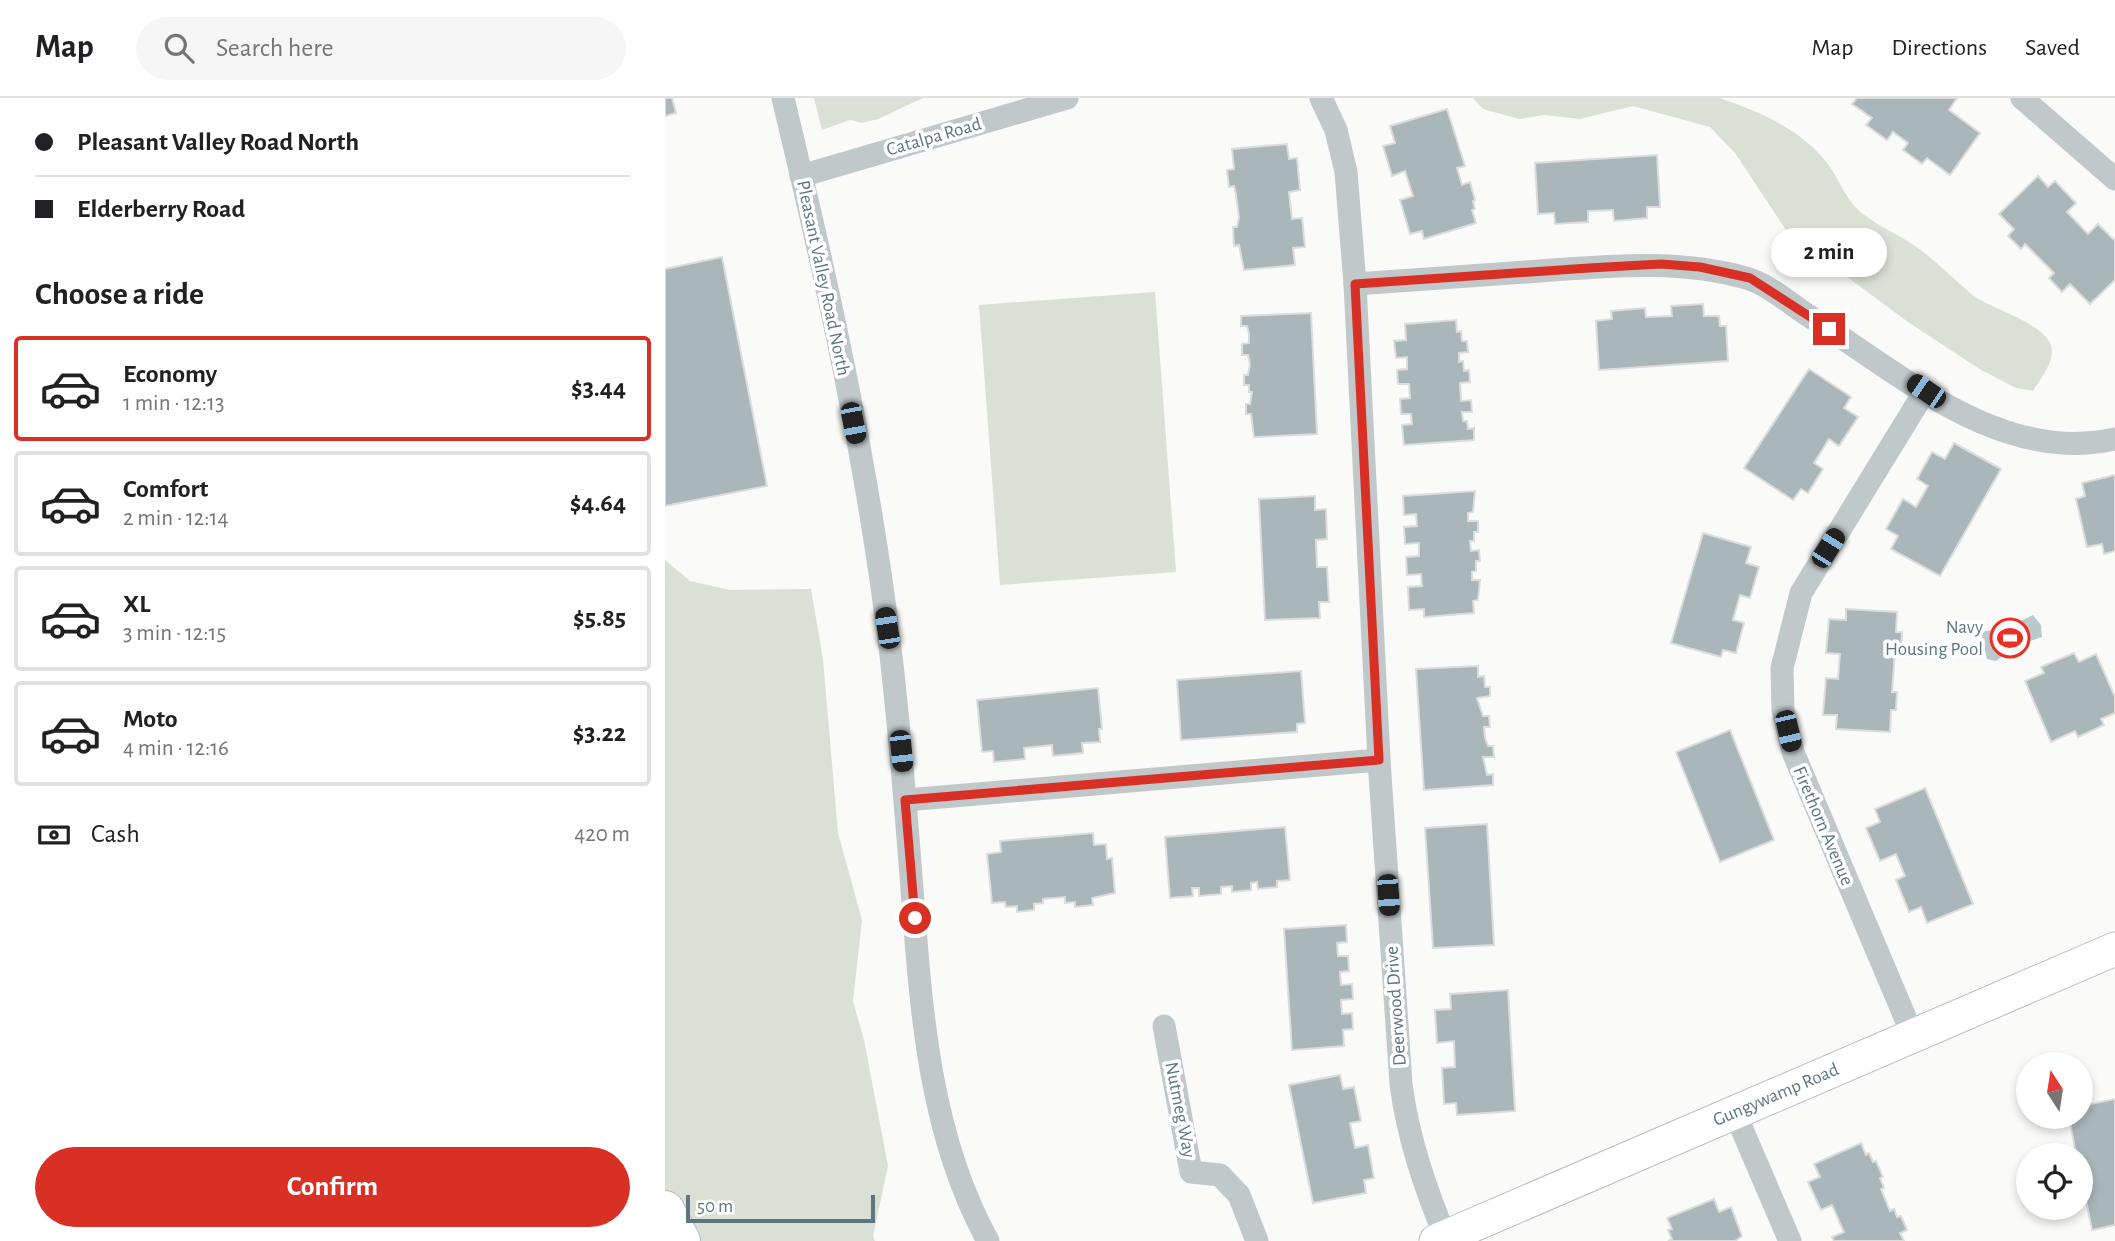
<!DOCTYPE html>
<meta charset="utf-8">
<style>
body{margin:0;font-family:"Alegreya Sans",sans-serif;background:#f6f6f6;color:#202124;height:100vh;display:flex;flex-direction:column;font-size:26px;white-space:nowrap}
*{box-sizing:border-box;margin:0}
p{font-size:23px;color:#757577}
.icon{flex:none;width:38px;height:38px;fill:none;stroke:currentColor;stroke-width:2;stroke-linecap:round;stroke-linejoin:round}
.map{position:relative;flex:1;overflow:hidden}
.drawer{display:flex;flex-direction:column;background:#fff;width:665px}
.drawer>*{flex:none}
.guide{display:grid;align-content:center;height:154px;padding:0 35px;background:#fff}
.needle{width:46px;rotate:348deg}
.buttons{position:absolute;left:1351px;top:954px;display:grid;gap:14px}
.buttons a{display:grid;place-items:center;width:77px;height:77px;border-radius:50%;background:#fff;box-shadow:0 4px 10px #0003;font-size:35px}
.scale{position:absolute;left:21px;bottom:18px;width:189px;box-sizing:border-box;padding-left:7px;border:4px solid #5e767f;border-top:0;font-size:19px;line-height:24px;white-space:nowrap;color:#5e767f;-webkit-text-stroke:5px #fff;paint-order:stroke}
.end{position:absolute;width:32px;height:32px;margin:-16px;border:9px solid #d93025;background:#fff;box-shadow:0 0 0 4px #fff}
.from{border-radius:50%}
.bubble{position:absolute;height:49px;border-radius:24px;background:#fff;box-shadow:0 4px 10px #0003;font-size:23px;font-weight:700;line-height:49px;text-align:center}
.car{position:absolute;width:21px;height:42px;margin:-21px -10px;border-radius:9px;box-shadow:0 0 5px 2px #0007;background:linear-gradient(#222 24%,#8ab4d8 0 40%,#222 0 76%,#8ab4d8 0 86%,#222 0)}
.guide b{display:flex;align-items:center;gap:24px;height:66px;font-size:26px}
.guide b+b{border-top:2px solid #e0e0e0}
.guide i{width:18px;height:18px;background:#202124}
ul{padding:0;list-style:none}
li{display:flex;align-items:center;gap:21px;height:105px;margin:0 14px 10px;padding:0 21px;border:4px solid #e0e0e0;border-radius:7px}
li div{flex:1}
li b{display:block;font-size:26px}
li em{font-style:normal;font-weight:700}
li.active{border-color:#d93025}
li>.icon{width:63px;height:63px;stroke-width:1.5}
h2{padding:0 35px;font-size:32px;line-height:84px}
.pay{display:flex;align-items:center;gap:18px;height:77px;padding:0 35px;font-size:26px}
.pay p{margin-inline-start:auto}
.cta{display:flex;gap:14px;margin-top:auto;padding:14px 35px}
.cta a{flex:1;height:80px;border-radius:42px;background:#d93025;color:#fff;font-size:28px;font-weight:700;line-height:80px;text-align:center}
header{display:flex;align-items:center;gap:42px;box-sizing:border-box;height:98px;padding:0 35px;background:#fff;border-bottom:2px solid #e0e0e0}
header strong{font-size:33px}
nav{display:flex;gap:38px;margin-inline-start:auto;font-size:24px}
.search{width:490px;height:63px;background:#f6f6f6;display:flex;align-items:center;gap:18px;box-sizing:border-box;padding:0 24px;border-radius:38px;color:#757577;font-size:26px}
main{display:flex;flex:1;min-height:0}
.map>svg:first-child{display:block}
.green{fill:#dbe0d6}
.water{fill:#b8cacb}
.building{fill:#a9b6ba;stroke:#dcdcda;stroke-width:2}
.lines{fill:none;stroke-linecap:round;stroke-linejoin:round}
.secondary-casing{stroke:#b5bec1;stroke-width:35}
.highway-casing{stroke:#b6bcbf;stroke-width:40}
.street{stroke:#c0c8ca;stroke-width:23}
.secondary{stroke:#fff;stroke-width:33}
.highway{stroke:#fff;stroke-width:38}
.route{stroke:#d93025;stroke-width:9}
.labels{text-anchor:middle;dominant-baseline:central;stroke-width:7;stroke-linejoin:round;paint-order:stroke}
.street-label{font-size:19px;fill:#5e767f;stroke:#fff}
.poi-label{font-size:19px;fill:#5e767f;stroke:#fff;text-anchor:end}
</style>
<header>
<strong>Map</strong>
<div class="search"><svg class="icon" aria-label="search" viewBox="0 0 24 24"><circle cx="10" cy="10" r="6"/><path d="M15 15l6 6"/></svg>Search here</div>
<nav><a>Map</a><a>Directions</a><a>Saved</a></nav>
</header>
<main>
<section class="drawer">
<div class="guide">
<b><i class="from"></i>Pleasant Valley Road North</b>
<b><i></i>Elderberry Road</b>
</div>
<h2>Choose a ride</h2>
<ul>
<li class="active"><svg class="icon" aria-label="car" viewBox="0 0 24 24"><path d="M5 17H2v-5l4-1 3-4h7l3 4 3 1v5h-3M9 17h6M6 11h13"/><circle cx="7" cy="17" r="2"/><circle cx="17" cy="17" r="2"/></svg><div><b>Economy</b><p>1 min · 12:13</p></div><em>$3.44</em></li>
<li><svg class="icon" aria-label="car" viewBox="0 0 24 24"><path d="M5 17H2v-5l4-1 3-4h7l3 4 3 1v5h-3M9 17h6M6 11h13"/><circle cx="7" cy="17" r="2"/><circle cx="17" cy="17" r="2"/></svg><div><b>Comfort</b><p>2 min · 12:14</p></div><em>$4.64</em></li>
<li><svg class="icon" aria-label="car" viewBox="0 0 24 24"><path d="M5 17H2v-5l4-1 3-4h7l3 4 3 1v5h-3M9 17h6M6 11h13"/><circle cx="7" cy="17" r="2"/><circle cx="17" cy="17" r="2"/></svg><div><b>XL</b><p>3 min · 12:15</p></div><em>$5.85</em></li>
<li><svg class="icon" aria-label="car" viewBox="0 0 24 24"><path d="M5 17H2v-5l4-1 3-4h7l3 4 3 1v5h-3M9 17h6M6 11h13"/><circle cx="7" cy="17" r="2"/><circle cx="17" cy="17" r="2"/></svg><div><b>Moto</b><p>4 min · 12:16</p></div><em>$3.22</em></li>
</ul>
<div class="pay"><svg class="icon" aria-label="cash" viewBox="0 0 24 24"><path d="M3 7h18v10H3z"/><circle cx="12" cy="12" r="2"/></svg>Cash<p>420 m</p></div>
<div class="cta"><a>Confirm</a></div>
</section>
<div class="map">
<svg width="1450" height="1143" viewBox="0 0 1450 1143">
<rect width="100%" height="100%" fill="#fafaf8"/>
<g class="green">
<polygon points="149,0 258,0 213,21 197,25 185,22 157,32"/>
<path d="M808 0H1054C1093 13 1136 31 1162 65 1174 81 1182 104 1198 116 1216 130 1239 139 1257 153 1274 166 1289 181 1305 195 1326 212 1372 221 1385 245 1393 260 1375 281 1368 293L1351 290 1316 272 1243 224 1123 135 1070 55 1045 29 968 8 915 21 879 17 854 21 818 11Z"/>
<polygon points="490,194 511,474 335,487 314,207"/>
<polygon points="0,462 25,483 65,492 146,491 158,561 173,735 197,822 188,903 199,942 223,1068 208,1138 210,1143 0,1143"/>
</g>
<polygon class="water" points="1368,517 1376,527 1377,539 1351,548 1331,563 1322,561 1316,534 1343,529"/>
<g class="building">
<polygon points="0,0 7,0 11,15 0,18"/>
<polygon points="1192,0 1292,0 1284,12 1315,35 1285,77 1262,60 1257,66 1238,52 1243,45 1228,34 1222,42 1201,27 1207,20 1187,6"/>
<polygon points="782,11 800,68 792,70 797,87 805,84 810,102 808,103 810,111 807,112 811,125 759,141 757,133 745,136 735,102 748,98 740,73 727,78 718,48 730,45 725,28"/>
<polygon points="622,46 624,61 632,60 635,92 624,94 627,121 637,120 640,149 628,150 630,167 579,172 574,147 569,148 568,129 572,129 574,119 571,97 569,88 564,89 562,72 569,71 567,51"/>
<polygon points="992,57 995,109 982,109 982,120 949,123 948,112 923,113 923,124 890,126 889,115 873,116 870,65"/>
<polygon points="1373,78 1383,89 1390,83 1411,105 1402,114 1423,136 1433,126 1450,143 1450,182 1425,206 1405,186 1397,194 1384,180 1389,175 1360,146 1356,151 1343,138 1349,131 1334,116"/>
<polygon points="57,159 102,388 0,408 0,171"/>
<polygon points="1038,206 1039,218 1054,218 1055,228 1061,228 1063,263 934,272 931,223 947,221 946,213 980,210 981,219 1007,218 1006,208"/>
<polygon points="646,215 652,336 589,339 586,316 581,316 581,306 585,306 587,294 584,294 584,287 579,287 579,277 583,277 585,266 583,257 577,257 577,246 584,245 584,236 582,228 576,228 576,218"/>
<polygon points="791,222 792,234 796,233 797,243 802,243 803,254 794,255 794,264 798,263 799,273 804,272 805,284 795,285 796,303 806,302 807,314 797,314 798,323 802,323 803,331 809,330 809,342 739,347 737,327 747,326 746,316 736,316 735,301 745,300 744,286 733,286 732,272 742,271 742,259 731,260 729,243 741,242 740,226"/>
<polygon points="1144,271 1186,299 1179,310 1193,319 1174,348 1164,341 1149,365 1158,371 1143,395 1136,391 1128,402 1079,370"/>
<polygon points="1289,345 1336,371 1275,478 1226,451 1233,438 1221,431 1238,401 1251,409 1263,388 1252,381 1267,354 1280,361"/>
<polygon points="1450,377 1450,453 1439,456 1437,446 1422,449 1411,401 1420,398 1417,385"/>
<polygon points="810,393 808,414 803,415 803,423 813,423 813,434 809,434 809,443 805,443 806,453 814,452 815,463 811,463 811,473 807,474 807,482 815,482 813,502 808,503 809,515 759,519 759,511 744,512 743,489 757,488 756,476 742,477 741,459 754,458 754,445 740,446 739,429 752,428 751,416 739,417 738,398"/>
<polygon points="650,398 650,412 661,411 662,441 651,442 652,469 662,469 664,504 654,504 655,520 600,522 594,401"/>
<polygon points="1038,435 1086,449 1081,465 1094,469 1085,500 1075,497 1068,522 1079,525 1071,555 1058,552 1056,559 1006,545"/>
<polygon points="1181,511 1232,514 1231,534 1237,534 1236,552 1230,552 1227,594 1232,594 1231,612 1226,612 1225,634 1171,631 1172,617 1158,617 1161,580 1173,581 1175,556 1161,555 1164,521 1181,522"/>
<polygon points="1409,555 1414,564 1431,556 1450,599 1450,615 1436,621 1439,627 1413,639 1410,633 1386,644 1360,583 1379,575 1376,569"/>
<polygon points="813,568 813,579 819,578 820,589 825,589 825,598 812,600 818,618 824,618 825,629 819,629 820,640 823,648 828,648 829,659 818,659 822,677 828,676 828,687 759,692 751,571"/>
<polygon points="636,573 640,625 632,626 632,634 516,642 512,582"/>
<polygon points="433,590 437,631 434,631 435,644 417,645 418,655 388,658 387,647 359,650 360,661 329,664 328,653 317,654 312,602"/>
<polygon points="1065,632 1109,742 1055,764 1011,654"/>
<polygon points="1260,690 1308,806 1262,825 1256,809 1244,814 1231,782 1240,778 1231,756 1215,763 1201,730 1215,724 1210,711"/>
<polygon points="822,726 829,847 768,850 760,730"/>
<polygon points="620,729 625,782 612,783 612,789 593,791 592,784 586,785 586,792 567,794 567,788 556,789 556,796 534,798 534,790 527,790 528,798 505,800 500,739"/>
<polygon points="428,735 429,747 441,746 442,761 447,760 450,795 427,800 428,807 410,809 410,804 400,805 400,799 378,801 378,805 369,806 369,812 352,814 352,808 341,809 340,804 327,805 322,756 336,754 335,743"/>
<polygon points="681,827 682,844 672,845 673,858 683,858 684,873 675,874 676,887 687,886 688,901 676,902 677,916 687,915 688,931 678,932 679,948 627,952 619,831"/>
<polygon points="843,892 850,1013 792,1017 791,1005 779,1006 777,970 790,969 789,943 772,945 770,912 786,911 785,896"/>
<polygon points="675,977 678,991 689,989 696,1023 685,1025 690,1050 703,1047 709,1080 699,1082 701,1095 648,1105 624,987"/>
<polygon points="1450,1001 1450,1127 1427,1132 1416,1078 1416,1057 1411,1057 1404,1018 1416,1018 1416,1008"/>
<polygon points="1196,1045 1201,1057 1204,1055 1208,1064 1211,1063 1218,1079 1215,1080 1219,1090 1216,1091 1225,1113 1229,1111 1232,1119 1236,1118 1242,1132 1235,1135 1239,1143 1169,1143 1167,1139 1179,1134 1167,1107 1156,1112 1143,1084 1155,1079 1149,1066"/>
<polygon points="1049,1101 1054,1114 1066,1109 1077,1138 1070,1143 1003,1143 1007,1141 1003,1132 1007,1131 1002,1120"/>
</g>
<g class="lines">
<defs>
<polyline id="secondary" points="771,1143 1450,851"/>
<polyline id="highway" points="0,1112 16,1143"/>
</defs>
<use href="#secondary" class="secondary-casing"/>
<use href="#highway" class="highway-casing"/>
<g class="street">
<path d="M118 0C162 183 204 370 226 558 235 635 241 713 247 791 256 911 264 1036 323 1143"/>
<path d="M656 0 671 32 681 74 690 186 714 662 736 986C743 1041 761 1092 782 1143"/>
<polyline points="1357,0 1450,81"/>
<polyline points="136,78 402,0"/>
<path d="M690 186C752 182 814 177 875 173 945 168 1013 161 1081 180 1103 186 1125 206 1144 218 1234 275 1336 367 1450 341"/>
<polyline points="241,702 714,662"/>
<polyline points="499,928 526,1074 555,1077 574,1097 592,1143"/>
<polyline points="1248,938 1128,654 1118,612 1117,570 1136,495 1260,293"/>
<polyline points="1070,1015 1125,1143"/>
</g>
<use href="#secondary" class="secondary"/>
<use href="#highway" class="highway"/>
</g>
<g class="lines">
<polyline class="route" points="250,820 240,702 714,662 690,186 924,170 996,166 1035,169 1085,180 1164,231"/>
</g>
<defs>
<symbol id="stadium-ring" viewBox="-11 -11 22 22"><circle r="9.5" fill="#fff" stroke="#ee2d24" stroke-width="1.5"/><path d="M0-5a6.5 5 0 1 0 0 10a6.5 5 0 1 0 0-10ZM-3.5-1.8h7v3.6h-7Z" fill="#ee2d24"/></symbol>
</defs>
<g fill-rule="evenodd">
<use href="#stadium-ring" x="1323" y="518" width="44" height="44"/>
</g>
<g class="labels">
<g class="street-label">
<text transform="translate(269 39) rotate(-16)">Catalpa Road</text>
<text transform="translate(158 180) rotate(78)">Pleasant Valley Road North</text>
<text transform="translate(1158 728) rotate(67)">Firethorn Avenue</text>
<text transform="translate(731 908) rotate(-94)">Deerwood Drive</text>
<text transform="translate(1111 997) rotate(-23)">Gungywamp Road</text>
<text transform="translate(515 1012) rotate(79)">Nutmeg Way</text>
</g>
<g class="poi-label">
<text x="1318" y="529">Navy<tspan x="1318" dy="22">Housing Pool</tspan></text>
</g>
</g>
</svg>
<div class="buttons">
<a><svg class="needle" viewBox="-14 -14 28 28"><path d="M0-13l5 13h-10z" fill="#e53935"/><path d="M0 13l5-13h-10z" fill="#757577"/></svg></a>
<a><svg class="icon" aria-label="locate" viewBox="0 0 24 24"><circle cx="12" cy="12" r="6"/><path d="M12 2v4M12 18v4M2 12h4M18 12h4"/></svg></a>
</div>
<div class="scale">50 m</div>
<i class="end from" style="left:250px;top:820px"></i>
<i class="end" style="left:1164px;top:231px"></i>
<div class="bubble" style="left:1106px;top:130px;width:116px">2 min</div>
<i class="car" style="left:1261px;top:293px;rotate:304deg"></i>
<i class="car" style="left:188px;top:325px;rotate:169deg"></i>
<i class="car" style="left:1163px;top:450px;rotate:32deg"></i>
<i class="car" style="left:222px;top:530px;rotate:351deg"></i>
<i class="car" style="left:1123px;top:633px;rotate:167deg"></i>
<i class="car" style="left:236px;top:653px;rotate:174deg"></i>
<i class="car" style="left:723px;top:797px;rotate:176deg"></i>
</div>
</main>
